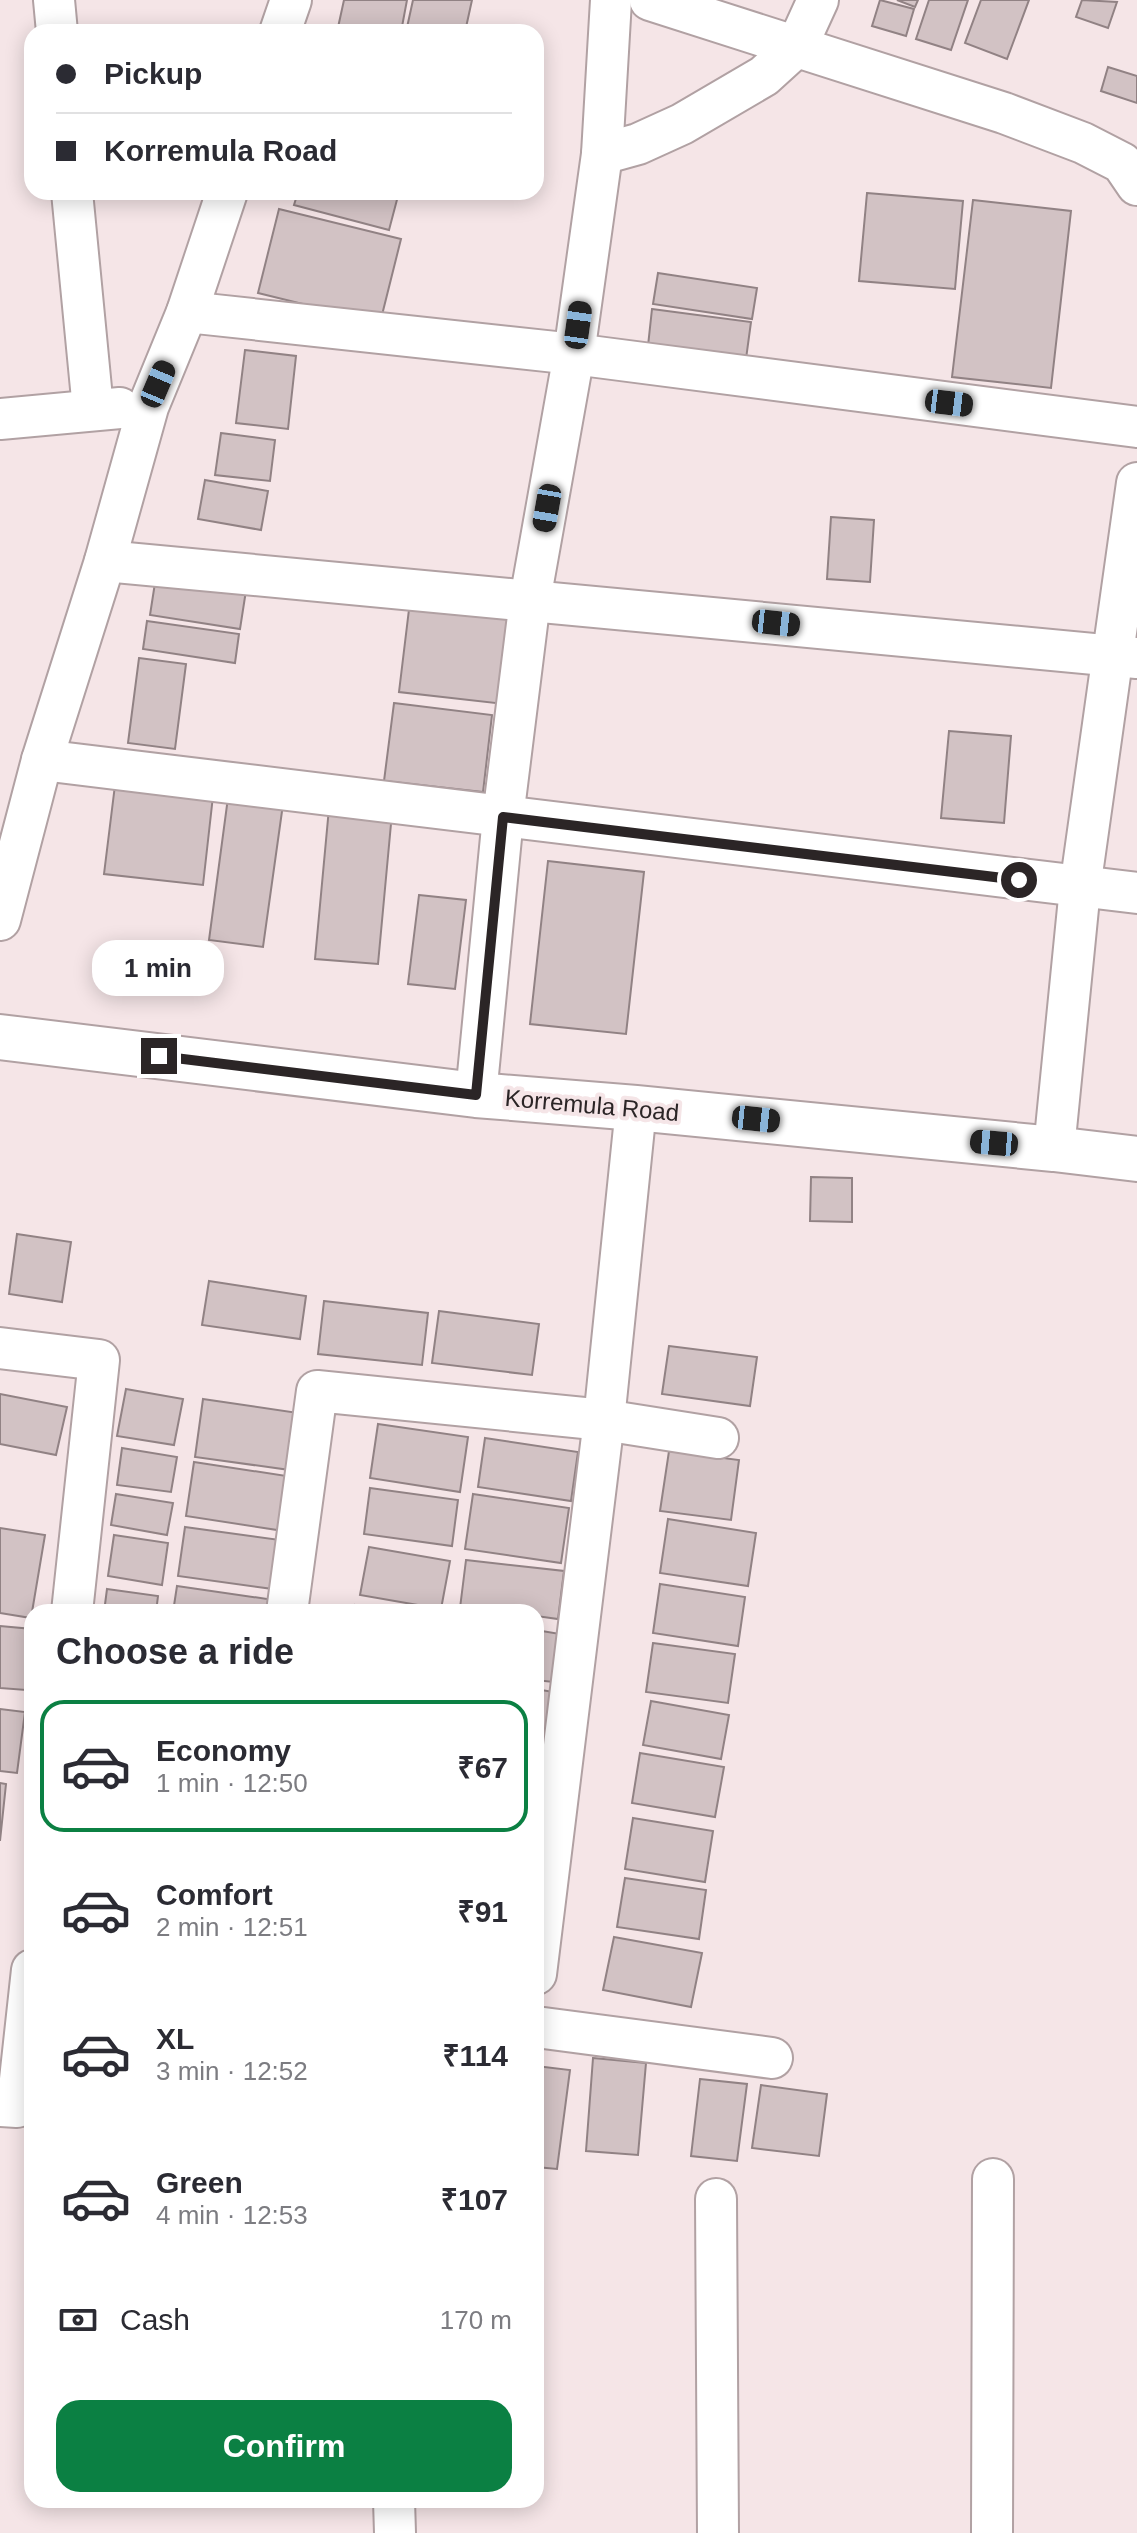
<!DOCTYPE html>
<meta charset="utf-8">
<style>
body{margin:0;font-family:Arial,sans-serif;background:#f2f2f3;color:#2b2b33;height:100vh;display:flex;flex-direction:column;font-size:30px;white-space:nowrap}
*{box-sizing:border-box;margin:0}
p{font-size:26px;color:#7c7c81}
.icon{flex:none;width:44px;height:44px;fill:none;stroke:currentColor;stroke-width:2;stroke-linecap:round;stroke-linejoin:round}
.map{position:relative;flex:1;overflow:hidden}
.panel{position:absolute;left:24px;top:1604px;width:520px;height:904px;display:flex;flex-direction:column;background:#fff;border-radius:24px;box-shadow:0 4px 20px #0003}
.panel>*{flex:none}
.guide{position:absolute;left:24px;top:24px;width:520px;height:176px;border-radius:24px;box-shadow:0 4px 20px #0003;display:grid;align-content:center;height:176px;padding:0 32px;background:#fff}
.end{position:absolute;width:36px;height:36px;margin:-18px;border:10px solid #2b2526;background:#fff;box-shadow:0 0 0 4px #fff}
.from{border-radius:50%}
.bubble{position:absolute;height:56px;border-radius:24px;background:#fff;box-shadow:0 4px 20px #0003;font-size:26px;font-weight:700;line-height:56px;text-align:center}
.car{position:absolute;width:24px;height:48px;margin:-24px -12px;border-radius:10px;box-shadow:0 0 6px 2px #0007;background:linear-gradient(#222 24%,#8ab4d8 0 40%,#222 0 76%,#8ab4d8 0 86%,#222 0)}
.guide b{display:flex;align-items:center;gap:28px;height:76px;font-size:30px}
.guide b+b{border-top:2px solid #e1e1e2}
.guide i{width:20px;height:20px;background:#2b2b33}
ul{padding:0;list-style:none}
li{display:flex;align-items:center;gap:24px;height:132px;margin:0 16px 12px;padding:0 16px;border:4px solid transparent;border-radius:24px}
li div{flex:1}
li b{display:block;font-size:30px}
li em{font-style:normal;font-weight:700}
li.current{border-color:#0b8043}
li>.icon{width:72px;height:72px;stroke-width:1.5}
h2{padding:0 32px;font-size:36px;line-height:96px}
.pay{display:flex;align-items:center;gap:20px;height:88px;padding:0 32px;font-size:30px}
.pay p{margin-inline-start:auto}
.button{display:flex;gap:16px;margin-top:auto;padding:16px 32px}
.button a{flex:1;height:92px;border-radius:24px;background:#0b8043;color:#fff;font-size:32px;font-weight:700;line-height:92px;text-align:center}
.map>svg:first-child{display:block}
.building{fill:#d2c2c4;stroke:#918284;stroke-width:2}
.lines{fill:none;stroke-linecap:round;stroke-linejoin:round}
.street-casing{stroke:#b1a1a3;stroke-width:44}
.secondary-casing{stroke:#b1a1a3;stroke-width:48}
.street{stroke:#fff;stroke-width:40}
.secondary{stroke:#fff;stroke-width:44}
.route{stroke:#2b2526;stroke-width:10}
.labels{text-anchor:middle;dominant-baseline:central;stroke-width:8;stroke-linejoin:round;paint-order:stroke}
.street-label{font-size:24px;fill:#2b2526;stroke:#f5e5e7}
</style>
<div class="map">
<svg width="1137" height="2533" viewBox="0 0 1137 2533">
<rect width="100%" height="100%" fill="#f5e5e7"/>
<g class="building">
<polygon points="344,0 407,0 401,32 337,32"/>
<polygon points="413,0 472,0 465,32 406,32"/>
<polygon points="880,0 914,9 906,36 872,26"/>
<polygon points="897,0 918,0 915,7"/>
<polygon points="929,0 968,0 951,50 916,39"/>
<polygon points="981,0 1029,0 1007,59 965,43"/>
<polygon points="1082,0 1117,2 1108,28 1076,17"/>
<polygon points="1108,67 1137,76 1137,103 1101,91"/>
<polygon points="298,192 399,192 389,230 294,205"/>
<polygon points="867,193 963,201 955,289 859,281"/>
<polygon points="973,200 1071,211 1051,388 952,377"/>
<polygon points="279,209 401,239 380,323 258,293"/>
<polygon points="658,273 757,288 752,319 653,304"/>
<polygon points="652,309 751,322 746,359 648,346"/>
<polygon points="245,350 296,356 288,429 236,423"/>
<polygon points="221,433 275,440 270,481 215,475"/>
<polygon points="205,480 268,491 261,530 198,519"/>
<polygon points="831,517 874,520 870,582 827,579"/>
<polygon points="157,570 247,584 240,629 150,615"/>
<polygon points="410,601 515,614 504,704 399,692"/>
<polygon points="147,621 239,634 235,663 143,649"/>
<polygon points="139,658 186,664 175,749 128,743"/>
<polygon points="394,703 492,715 483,792 384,781"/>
<polygon points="949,731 1011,736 1004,823 941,818"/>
<polygon points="115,785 213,796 203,885 104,874"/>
<polygon points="229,790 284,797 263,947 209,940"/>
<polygon points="329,808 392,813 378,964 315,959"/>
<polygon points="548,861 644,872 626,1034 530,1024"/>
<polygon points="419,895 466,900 455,989 408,984"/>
<polygon points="811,1177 852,1178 852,1222 810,1221"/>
<polygon points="17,1234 71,1242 62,1302 9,1294"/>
<polygon points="209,1281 306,1296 300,1339 202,1325"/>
<polygon points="324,1301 428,1313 422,1365 318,1354"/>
<polygon points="439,1311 539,1324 532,1375 432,1363"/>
<polygon points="669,1346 757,1357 750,1406 662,1394"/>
<polygon points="126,1389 183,1399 174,1445 117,1436"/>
<polygon points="0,1394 67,1407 56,1455 0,1444"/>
<polygon points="203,1399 305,1414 297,1471 195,1457"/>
<polygon points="378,1424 468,1437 460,1492 370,1478"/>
<polygon points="485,1438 578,1452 571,1501 478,1487"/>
<polygon points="122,1448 177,1457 171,1492 117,1485"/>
<polygon points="669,1451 739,1460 731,1520 660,1511"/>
<polygon points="194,1462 293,1477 284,1531 186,1516"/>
<polygon points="370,1488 458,1500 452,1546 364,1534"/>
<polygon points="116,1494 173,1503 167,1535 111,1525"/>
<polygon points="473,1494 569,1508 561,1563 465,1549"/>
<polygon points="668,1519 756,1533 748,1586 660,1573"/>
<polygon points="185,1527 280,1540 273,1589 178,1576"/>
<polygon points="0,1528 45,1535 31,1618 0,1613"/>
<polygon points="114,1535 168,1543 162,1585 108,1576"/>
<polygon points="369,1547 450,1561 441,1609 360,1595"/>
<polygon points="466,1560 564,1571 558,1619 536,1616 536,1612 498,1612 460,1608"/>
<polygon points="660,1584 745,1597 738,1646 653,1633"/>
<polygon points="177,1586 274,1600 272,1612 173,1612"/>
<polygon points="107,1589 158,1596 156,1612 104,1612"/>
<polygon points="355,1605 395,1612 353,1612"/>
<polygon points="0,1626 32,1629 26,1690 0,1688"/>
<polygon points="536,1630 560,1634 553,1682 536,1680"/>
<polygon points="653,1643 735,1654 728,1703 646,1692"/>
<polygon points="536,1689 553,1692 546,1743 536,1742"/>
<polygon points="651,1701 729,1715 721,1759 643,1745"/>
<polygon points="0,1709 25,1712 17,1773 0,1771"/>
<polygon points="640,1753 724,1767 715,1817 632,1803"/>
<polygon points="0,1783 6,1784 0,1841"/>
<polygon points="633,1818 713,1831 705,1882 625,1869"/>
<polygon points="625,1878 706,1890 699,1939 617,1927"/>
<polygon points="614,1937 702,1953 691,2007 603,1990"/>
<polygon points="593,2058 646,2063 638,2155 586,2151"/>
<polygon points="536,2066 570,2070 557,2169 536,2167"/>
<polygon points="700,2079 747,2084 737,2161 691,2156"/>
<polygon points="761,2085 827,2094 819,2156 752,2148"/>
</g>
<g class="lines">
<defs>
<g id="street">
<polyline points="54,0 57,32"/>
<polyline points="650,0 1004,113 1083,143 1122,163 1137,185"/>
<polyline points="280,32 291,0"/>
<polyline points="602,154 638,144 682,124 764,76 797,46 818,0"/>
<polyline points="72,192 93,409"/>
<polyline points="187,312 574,354 1137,427"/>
<polyline points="0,419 120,408"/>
<polyline points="105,561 1137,658"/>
<polyline points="42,760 1137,893"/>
<polyline points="0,920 42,760 105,561 148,407 187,312 227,192"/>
<polyline points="476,1095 503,817 530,600 574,354 602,154 611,0"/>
<polyline points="1054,1149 1080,888 1137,483"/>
<polyline points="0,1348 99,1360 72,1612"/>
<polyline points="287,1612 317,1391 604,1420 718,1438"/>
<polyline points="536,1974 604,1420 636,1108"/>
<polyline points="536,2027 772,2058"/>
<polyline points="0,2106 17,2107 32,1970"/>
<polyline points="716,2199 718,2533"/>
<polyline points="394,2500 395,2533"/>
<polyline points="992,2533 993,2179"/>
</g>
<polyline id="secondary" points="0,1037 476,1095 636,1108 1054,1149 1137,1159"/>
</defs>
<use href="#street" class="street-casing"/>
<use href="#secondary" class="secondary-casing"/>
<use href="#street" class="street"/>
<use href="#secondary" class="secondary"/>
</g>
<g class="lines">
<polyline class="route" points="159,1056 476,1095 503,817 1019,880"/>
</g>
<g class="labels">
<g class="street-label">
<text transform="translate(592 1105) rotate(5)">Korremula Road</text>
</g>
</g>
</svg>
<i class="end from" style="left:1019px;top:880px"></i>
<i class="end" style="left:159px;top:1056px"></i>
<div class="bubble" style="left:92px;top:940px;width:132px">1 min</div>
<i class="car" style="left:578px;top:325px;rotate:8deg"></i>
<i class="car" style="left:158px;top:384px;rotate:23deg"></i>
<i class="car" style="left:949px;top:403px;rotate:97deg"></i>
<i class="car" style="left:547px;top:508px;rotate:190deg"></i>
<i class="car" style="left:776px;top:623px;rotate:96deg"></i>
<i class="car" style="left:756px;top:1119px;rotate:96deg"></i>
<i class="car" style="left:994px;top:1143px;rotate:275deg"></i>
<div class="guide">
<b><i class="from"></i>Pickup</b>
<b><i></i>Korremula Road</b>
</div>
<section class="panel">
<h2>Choose a ride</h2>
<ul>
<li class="current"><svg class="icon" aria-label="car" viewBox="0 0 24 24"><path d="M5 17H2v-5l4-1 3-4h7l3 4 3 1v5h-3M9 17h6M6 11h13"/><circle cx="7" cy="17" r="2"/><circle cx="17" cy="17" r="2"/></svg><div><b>Economy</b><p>1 min · 12:50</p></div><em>₹67</em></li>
<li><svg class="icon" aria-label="car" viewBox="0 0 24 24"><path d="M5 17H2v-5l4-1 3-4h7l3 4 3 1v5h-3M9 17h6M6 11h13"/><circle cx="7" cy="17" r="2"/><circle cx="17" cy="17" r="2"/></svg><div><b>Comfort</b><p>2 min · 12:51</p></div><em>₹91</em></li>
<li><svg class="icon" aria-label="car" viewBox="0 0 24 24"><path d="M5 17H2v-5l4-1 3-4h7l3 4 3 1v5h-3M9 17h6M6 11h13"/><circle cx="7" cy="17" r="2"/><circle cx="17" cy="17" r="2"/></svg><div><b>XL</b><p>3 min · 12:52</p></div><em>₹114</em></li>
<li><svg class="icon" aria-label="car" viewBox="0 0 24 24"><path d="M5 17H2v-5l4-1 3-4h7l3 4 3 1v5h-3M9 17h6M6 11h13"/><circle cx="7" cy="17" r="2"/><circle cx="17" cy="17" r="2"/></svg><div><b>Green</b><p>4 min · 12:53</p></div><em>₹107</em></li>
</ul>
<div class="pay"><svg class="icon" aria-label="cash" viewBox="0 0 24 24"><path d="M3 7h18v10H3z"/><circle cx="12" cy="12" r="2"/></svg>Cash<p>170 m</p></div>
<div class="button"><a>Confirm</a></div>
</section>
</div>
